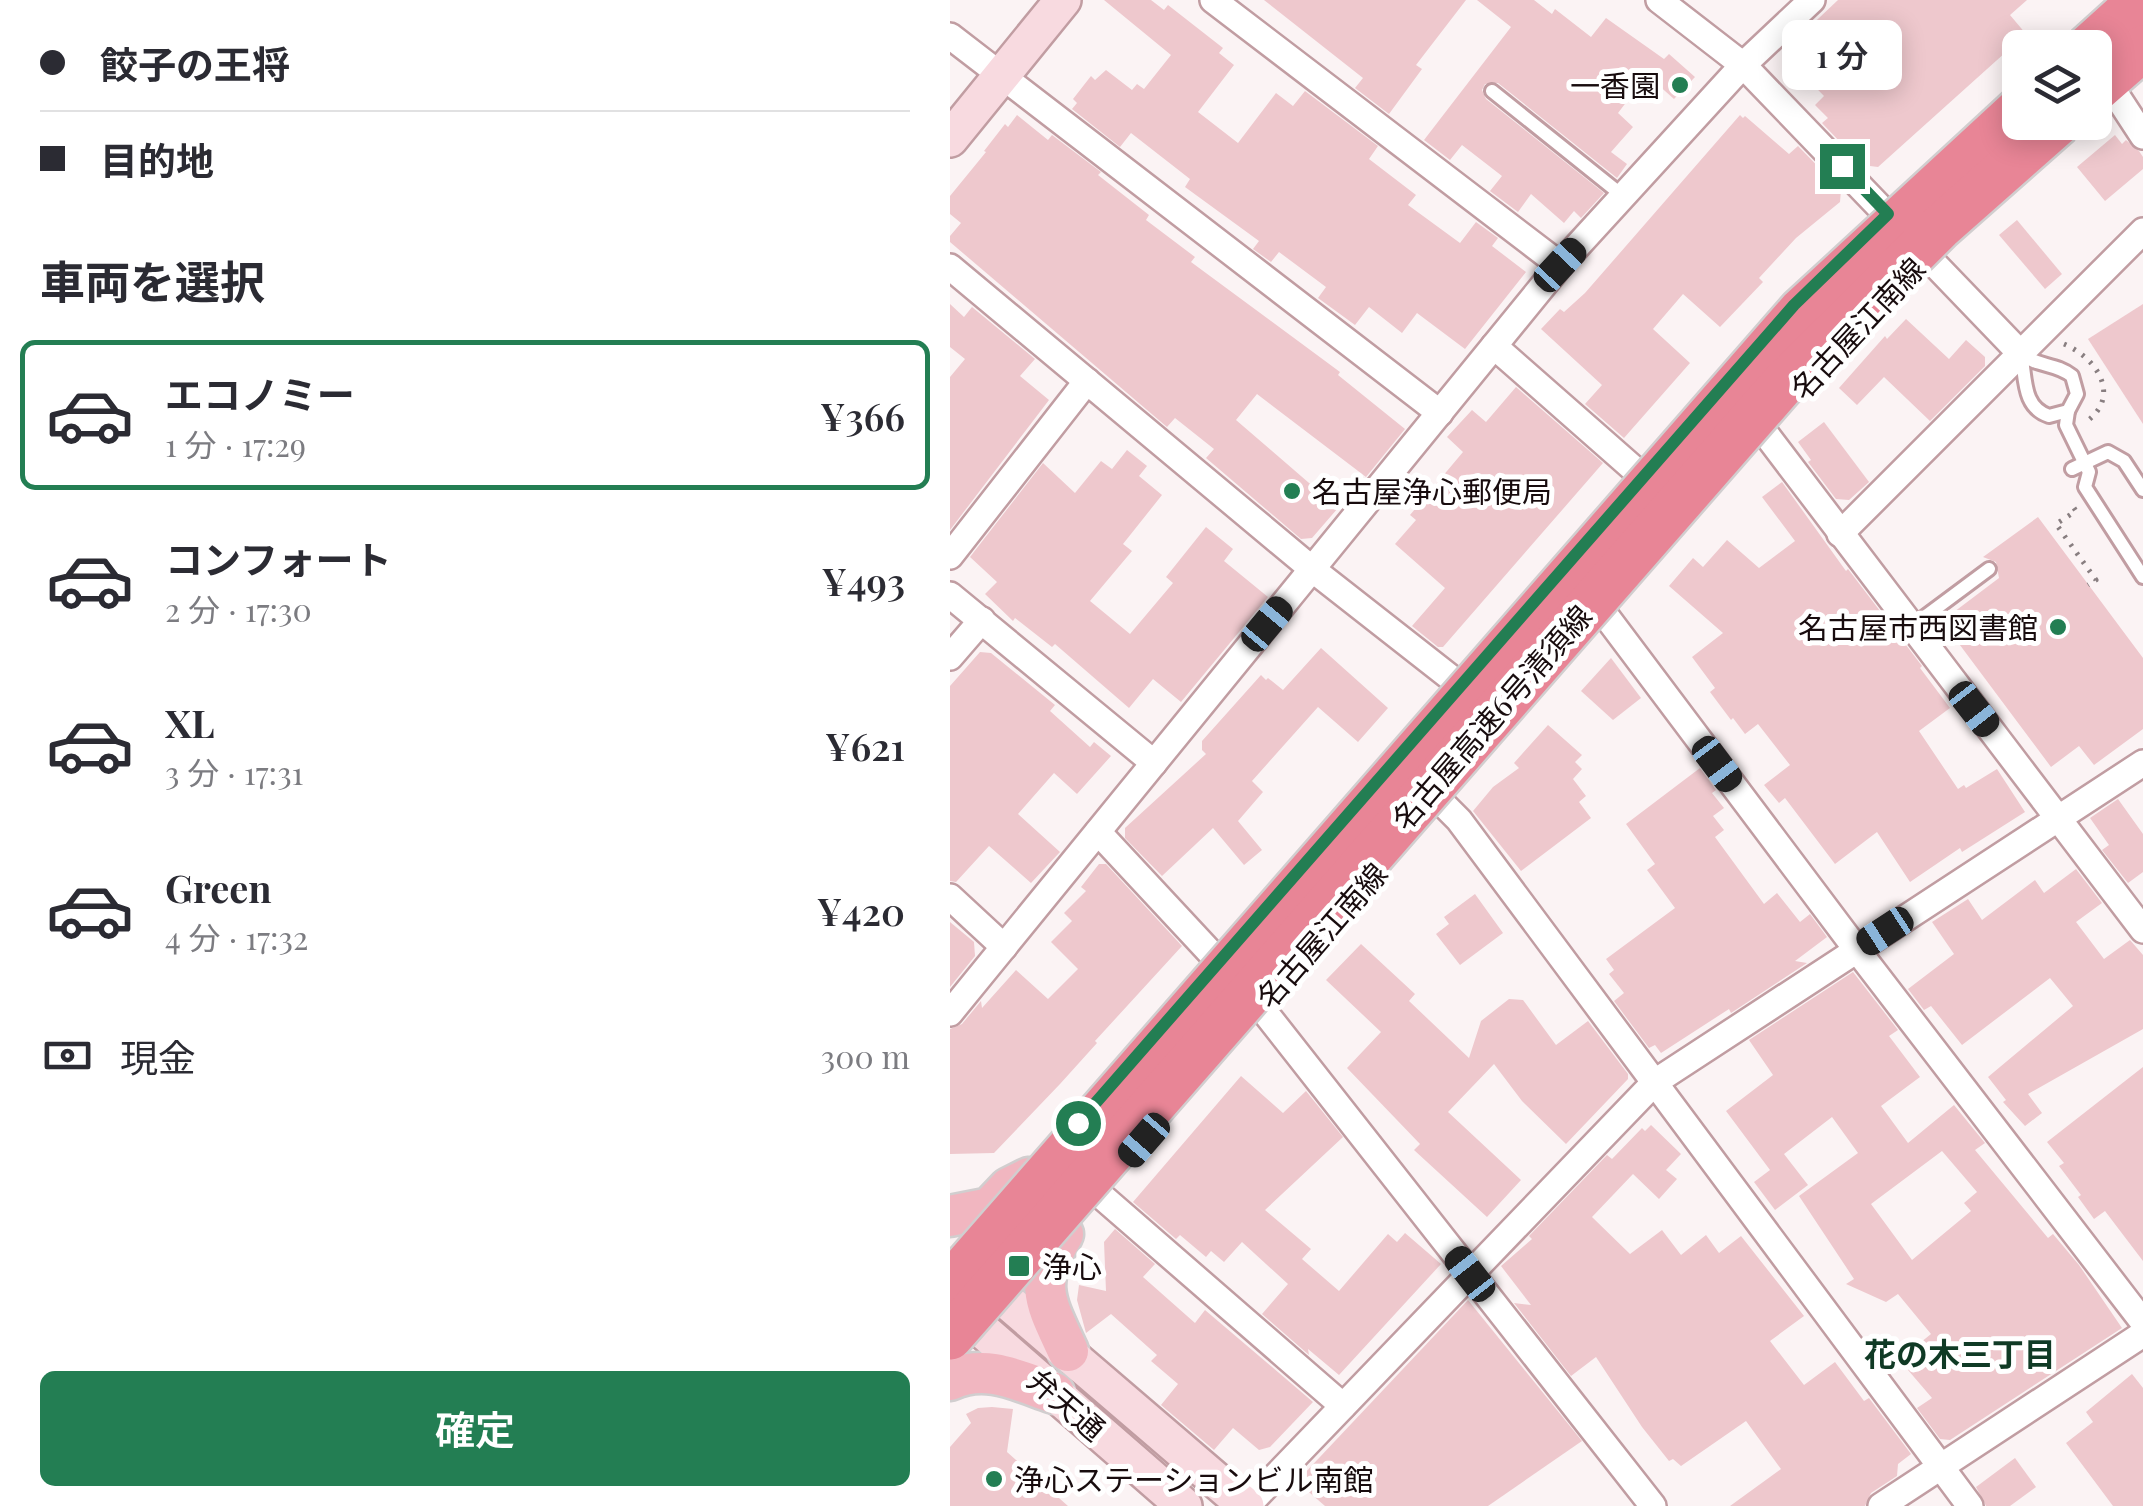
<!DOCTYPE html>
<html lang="ja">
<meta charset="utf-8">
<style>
body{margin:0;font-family:"Playfair Display","Noto Sans JP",serif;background:#f7f7f7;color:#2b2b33;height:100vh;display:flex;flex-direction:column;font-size:38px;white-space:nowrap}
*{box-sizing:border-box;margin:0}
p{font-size:32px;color:#7c7c81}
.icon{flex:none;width:55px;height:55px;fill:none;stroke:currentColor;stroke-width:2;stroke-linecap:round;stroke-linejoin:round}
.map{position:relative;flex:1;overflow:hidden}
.sheet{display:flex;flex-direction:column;background:#fff;width:950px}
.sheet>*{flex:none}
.banner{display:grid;align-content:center;height:220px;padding:0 40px;background:#fff}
.controls{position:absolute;left:1052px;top:30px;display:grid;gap:20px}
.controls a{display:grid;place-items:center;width:110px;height:110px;border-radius:15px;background:#fff;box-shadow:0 5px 25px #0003;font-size:50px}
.end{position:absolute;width:45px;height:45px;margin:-22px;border:12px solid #237e53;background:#fff;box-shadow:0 0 0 5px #fff}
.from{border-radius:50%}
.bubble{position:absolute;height:70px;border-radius:15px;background:#fff;box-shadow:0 5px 25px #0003;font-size:32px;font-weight:600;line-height:70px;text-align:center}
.car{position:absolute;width:30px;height:60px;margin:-30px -15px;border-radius:12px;box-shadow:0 0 8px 2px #0007;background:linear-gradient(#222 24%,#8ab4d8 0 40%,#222 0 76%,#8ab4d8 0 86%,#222 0)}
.banner b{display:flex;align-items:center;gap:35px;height:95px;font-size:38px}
.banner b+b{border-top:2px solid #e1e1e2}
.banner i{width:25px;height:25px;background:#2b2b33}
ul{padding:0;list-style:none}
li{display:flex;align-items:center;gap:30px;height:150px;margin:0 20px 15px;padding:0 20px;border:5px solid transparent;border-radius:15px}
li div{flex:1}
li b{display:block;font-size:38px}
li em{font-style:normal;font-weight:600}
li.selected{border-color:#237e53}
li>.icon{width:90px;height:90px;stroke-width:1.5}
h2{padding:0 40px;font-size:45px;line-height:120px}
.pay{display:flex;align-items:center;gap:25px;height:110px;padding:0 40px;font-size:38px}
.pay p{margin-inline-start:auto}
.button{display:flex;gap:20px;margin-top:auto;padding:20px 40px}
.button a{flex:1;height:115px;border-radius:15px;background:#237e53;color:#fff;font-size:40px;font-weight:600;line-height:115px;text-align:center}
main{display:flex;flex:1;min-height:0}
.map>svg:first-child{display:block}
.building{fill:#eec8cd;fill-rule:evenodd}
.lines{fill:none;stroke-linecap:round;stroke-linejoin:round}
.lane-casing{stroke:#c19da2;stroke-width:18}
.street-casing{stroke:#c19da2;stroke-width:30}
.secondary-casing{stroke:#c19da2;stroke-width:40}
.primary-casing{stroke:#d1cecf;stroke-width:45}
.highway-casing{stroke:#d1cecf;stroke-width:50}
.path{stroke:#887e80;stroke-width:5;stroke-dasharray:2.5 8;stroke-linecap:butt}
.lane{stroke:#fff;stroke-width:12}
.street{stroke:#fff;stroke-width:25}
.secondary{stroke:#f8dae0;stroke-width:35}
.primary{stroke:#f1b6c0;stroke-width:40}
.highway{stroke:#e88596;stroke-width:45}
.highway-bridge-casing{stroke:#d1cecf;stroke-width:50;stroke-linecap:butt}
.highway-bridge{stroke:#e88596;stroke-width:45}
.route{stroke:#237e53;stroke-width:12}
.poi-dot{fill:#237e53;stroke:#fff;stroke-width:4}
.labels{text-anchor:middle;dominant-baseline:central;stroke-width:10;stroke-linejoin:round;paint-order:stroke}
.poi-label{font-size:30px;fill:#180c0e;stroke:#fff;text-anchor:start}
.street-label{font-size:30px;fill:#180c0e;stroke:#fff}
.neighbourhood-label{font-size:32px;font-weight:bold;fill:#103a25;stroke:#fff}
</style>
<main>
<section class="sheet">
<div class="banner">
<b><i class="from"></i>餃子の王将</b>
<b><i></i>目的地</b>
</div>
<h2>車両を選択</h2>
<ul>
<li class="selected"><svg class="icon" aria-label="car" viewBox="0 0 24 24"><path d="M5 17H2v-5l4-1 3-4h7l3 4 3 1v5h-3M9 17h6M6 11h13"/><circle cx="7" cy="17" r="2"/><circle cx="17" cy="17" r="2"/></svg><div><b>エコノミー</b><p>1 分 · 17:29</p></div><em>¥366</em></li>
<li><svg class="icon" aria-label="car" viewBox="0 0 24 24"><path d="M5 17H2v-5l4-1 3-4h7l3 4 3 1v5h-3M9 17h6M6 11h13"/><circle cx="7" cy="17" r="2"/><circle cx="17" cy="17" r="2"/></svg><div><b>コンフォート</b><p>2 分 · 17:30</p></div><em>¥493</em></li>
<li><svg class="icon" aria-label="car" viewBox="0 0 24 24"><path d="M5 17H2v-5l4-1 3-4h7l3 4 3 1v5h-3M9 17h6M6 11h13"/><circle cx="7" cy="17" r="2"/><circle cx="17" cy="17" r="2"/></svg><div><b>XL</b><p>3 分 · 17:31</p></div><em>¥621</em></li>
<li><svg class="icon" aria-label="car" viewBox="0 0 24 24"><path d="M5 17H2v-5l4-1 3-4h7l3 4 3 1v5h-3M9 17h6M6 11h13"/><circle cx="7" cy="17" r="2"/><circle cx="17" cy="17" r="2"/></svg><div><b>Green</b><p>4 分 · 17:32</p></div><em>¥420</em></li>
</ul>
<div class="pay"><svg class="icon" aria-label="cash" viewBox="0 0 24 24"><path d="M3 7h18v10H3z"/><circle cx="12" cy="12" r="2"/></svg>現金<p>300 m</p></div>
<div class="button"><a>確定</a></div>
</section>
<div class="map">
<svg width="1193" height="1506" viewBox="0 0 1193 1506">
<rect width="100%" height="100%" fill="#fbf3f4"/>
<g class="building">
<polygon points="154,0 201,0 214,10 218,5 273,48 269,53 284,65 248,112 288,143 326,93 343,106 355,91 428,146 419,159 466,195 458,205 510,243 526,222 548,238 542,246 576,272 515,349 467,313 452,333 419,307 405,325 368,298 376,287 329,252 321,262 303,249 309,241 235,187 240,179 181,133 170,147 122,109 127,103 123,99 141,76 145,80 156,70 182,90 187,84 194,89 221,55"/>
<polygon points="314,0 516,0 466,65 472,69 439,114 405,88 413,78"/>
<polygon points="527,0 584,0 602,14 605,9 641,37 656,18 714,59 719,54 745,77 724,99 697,75 668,113 683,127 661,152 677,164 667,178 548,83 535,84 532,90 536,99 654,193 631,218 624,211 614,223 581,194 568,212 540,191 552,176 512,145 500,160 474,140 561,27"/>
<polygon points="888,0 1077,0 1060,15 1076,34 928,167 912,165 872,123 878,118 865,105 874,96 832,53"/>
<polygon points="67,115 98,140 102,135 151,172 148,175 199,215 196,220 245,257 241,262 390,372 388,375 455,429 416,477 307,394 286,420 388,508 362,538 351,539 256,458 264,449 225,418 217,427 0,242 0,236 11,223 0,214 0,196 36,152 34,151 55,124 58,127"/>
<polygon points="790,115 793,118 795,116 839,154 848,146 891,190 890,202 846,238 809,278 813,282 770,327 733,294 703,329 740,363 674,438 635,404 652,385 591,329 610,309 614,312 635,293"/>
<polygon points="1165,135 1172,144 1176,140 1189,151 1193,157 1193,169 1155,201 1127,167"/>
<polygon points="1067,220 1112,274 1095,289 1049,235"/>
<polygon points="0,304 14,317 22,307 85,359 70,376 99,400 0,530 0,377 15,359 0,347"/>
<polygon points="1193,304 1193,424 1138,339"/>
<polygon points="956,319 999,359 1016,340 1035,357 1035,366 980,421 934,377 907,405 889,388 935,336 937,339"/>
<polygon points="566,387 653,463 493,647 488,647 462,626 495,588 445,544 466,520 460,515 513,452 497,437 522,410 536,422"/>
<polygon points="874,422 919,482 899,500 886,499 858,462 861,460 848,442"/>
<polygon points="177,450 197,466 189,476 212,495 173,544 182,551 140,601 180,634 223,583 216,577 256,527 283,549 274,561 318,597 231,702 203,679 179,708 105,644 102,647 65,618 63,621 35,594 47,582 20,557 93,463 125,493 151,461 162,469"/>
<polygon points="832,482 896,571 898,569 972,666 970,668 1000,708 969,731 1008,789 1014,785 1016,788 1047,769 1075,812 1012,852 1010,848 960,882 927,832 885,864 835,798 829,803 814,785 840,765 808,724 795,734 783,718 781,720 760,692 765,688 742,657 773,633 719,586 743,558 753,567 777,540 809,568 845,541 812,497"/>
<polygon points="1088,517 1193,658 1193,729 1144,765 1129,746 1101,767 992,621 1049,578 1046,562 1033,557"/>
<polygon points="371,648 438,708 408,742 368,707 302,781 313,792 288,821 312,850 294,865 263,828 212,876 175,838 175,828 256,754 252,750 252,741 311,675 316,680 318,678 333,690"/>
<polygon points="30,652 41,653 105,705 100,711 140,747 144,742 161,756 127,794 104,773 68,814 110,852 81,883 39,846 6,882 0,881 0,686"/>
<polygon points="661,658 691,698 663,720 631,691"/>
<polygon points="598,725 632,755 625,762 632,769 623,779 636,796 629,802 641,818 571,871 523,811 543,787 569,768 564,763"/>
<polygon points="750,768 766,790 762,793 774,808 763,816 774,830 765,837 814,904 827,893 850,922 860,914 877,937 845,961 857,963 781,1013 779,1009 711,1053 705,1045 699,1048 664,1001 674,993 659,974 664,970 656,959 725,908 697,870 705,864 676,824"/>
<polygon points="1168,799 1193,834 1193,872 1178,883 1152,850 1159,845 1140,818"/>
<polygon points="149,864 156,864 232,946 145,1041 147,1043 110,1084 44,1153 0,1154 0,1029 12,1024 31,1001 32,1008 66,970 98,999 128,969 101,942 122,921 114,913 136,891 131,887"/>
<polygon points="1126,869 1152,903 1126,922 1154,959 1180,940 1193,955 1193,1029 1078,1094 1092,1113 1075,1126 1053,1102 1056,1100 1038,1077 1123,1006 1100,978 1012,1045 981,1006 974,1010 958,989 1004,954 982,922 1018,899 1032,920 1085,880 1094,893"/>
<polygon points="525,894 553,933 510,965 486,934 499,924 494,917"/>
<polygon points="0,922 24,942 25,956 0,987"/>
<polygon points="411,944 465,994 459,1001 519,1058 531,1021 559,999 573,1000 606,1045 638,1021 678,1074 678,1079 616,1144 572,1101 544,1064 498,1112 571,1180 537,1217 464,1150 470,1144 397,1068 431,1032 376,980"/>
<path d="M903 972 948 1030 939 1036 970 1077 931 1106 958 1143 1004 1105 1035 1143 1025 1150 1098 1238 1103 1234 1129 1265 1172 1328 1000 1440 990 1439 967 1408 982 1398 958 1370 961 1368 957 1363 964 1357 960 1351 981 1334 948 1294 936 1302 896 1284 904 1279 849 1196 908 1153 882 1117 834 1154 858 1185 825 1210 804 1182 820 1170 776 1111 823 1075 799 1040ZM992 1151 1027 1192 1014 1203 1021 1211 962 1260 921 1204Z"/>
<polygon points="1193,1067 1193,1261 1155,1211 1144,1219 1128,1197 1131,1195 1109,1166 1114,1163 1097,1142"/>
<polygon points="291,1076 333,1113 356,1091 393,1137 315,1210 361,1249 352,1259 389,1291 438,1234 447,1242 455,1233 491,1264 389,1375 358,1349 359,1355 312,1314 338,1284 292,1242 274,1262 261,1251 256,1257 230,1235 226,1239 183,1202"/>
<polygon points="701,1125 731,1154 716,1170 727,1179 709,1199 683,1174 642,1217 680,1254 712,1230 731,1255 756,1235 769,1253 791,1236 854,1316 820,1341 854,1385 885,1362 914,1401 919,1398 961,1454 948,1464 947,1476 921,1493 915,1506 780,1506 831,1469 796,1421 731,1466 723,1459 719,1461 692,1427 646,1357 621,1376 564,1303 581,1305 551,1266 582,1239 579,1236 657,1155 662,1159 692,1128 695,1131"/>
<polygon points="165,1229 205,1264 193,1277 245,1323 255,1310 363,1402 320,1447 309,1450 283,1428 264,1450 211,1405 228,1384 201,1361 207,1355 161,1314 136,1333 127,1300 129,1285 156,1291 154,1242"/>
<polygon points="518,1300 632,1441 538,1506 375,1506 353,1487 352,1476"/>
<polygon points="1182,1374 1193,1388 1193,1506 1163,1506 1116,1443 1143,1422 1136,1412"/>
<polygon points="42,1407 63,1409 57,1452 118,1506 0,1506 0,1447 21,1423 16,1414 28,1408"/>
<polygon points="1065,1458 1086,1487 1060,1506 1036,1506 1026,1487"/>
</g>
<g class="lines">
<defs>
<g id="lane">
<polyline points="542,91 673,196"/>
<path d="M1071 354C1088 367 1106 363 1122 376L1127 394 1118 411 1099 416C1072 407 1076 378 1071 354Z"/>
<polyline points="1118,411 1116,425 1139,472 1135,487 1193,577"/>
<polyline points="1122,469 1158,452 1174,461 1193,490"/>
<polyline points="961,627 1039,569"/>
</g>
<g id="street">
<polyline points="263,0 610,265"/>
<polyline points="709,0 793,65 1071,354"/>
<polyline points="0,36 490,413"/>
<polyline points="1161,87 1193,136"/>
<polyline points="0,267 362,569 510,685"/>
<polyline points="544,346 693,477"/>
<polyline points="812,429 1193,930"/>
<polyline points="890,534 1193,231"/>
<polyline points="0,556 137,381"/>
<polyline points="0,595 204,763"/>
<polyline points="650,608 907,950 1193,1322"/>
<polyline points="0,657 32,620"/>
<polyline points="487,798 509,820 1020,1506"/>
<polyline points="148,832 310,1006 703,1506"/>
<polyline points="0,897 54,947"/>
<polyline points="0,1013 610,265 793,65 862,0"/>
<polyline points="149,1194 393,1406"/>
<polyline points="297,1506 705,1082 1193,763"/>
<polyline points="931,1506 1193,1334"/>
</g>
<g id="secondary">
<polyline points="0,139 113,0"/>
<polyline points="23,1272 296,1506"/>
<polyline points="0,1302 234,1506"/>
</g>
<g id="primary">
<polyline points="0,1216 40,1208 59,1188 79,1178"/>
<path d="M113 1234C83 1285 95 1301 118 1351"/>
<path d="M0 1380C36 1363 69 1381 104 1393"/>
</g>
<g id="highway">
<polyline points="1138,48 1191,0"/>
<polyline points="1145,90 1193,48"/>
</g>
</defs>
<use href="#lane" class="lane-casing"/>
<use href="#street" class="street-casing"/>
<use href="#secondary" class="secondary-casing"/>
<use href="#primary" class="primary-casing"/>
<use href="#highway" class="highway-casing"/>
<g class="path">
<path d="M1114 344C1147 358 1172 396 1136 422"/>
<polyline points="1124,508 1126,511 1106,524 1146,580 1138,585"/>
</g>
<use href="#lane" class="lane"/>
<use href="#street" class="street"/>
<use href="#secondary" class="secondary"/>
<use href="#primary" class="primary"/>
<use href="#highway" class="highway"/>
<defs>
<g id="highway-bridge">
<polyline points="0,1285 851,311 1070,109"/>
<polyline points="0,1337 833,384 989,228 1109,122"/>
</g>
</defs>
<use href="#highway-bridge" class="highway-bridge-casing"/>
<use href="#highway-bridge" class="highway-bridge"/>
</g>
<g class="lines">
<polyline class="route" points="128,1123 844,305 938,214 892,166"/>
</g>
<g class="poi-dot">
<circle cx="730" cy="85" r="10"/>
<circle cx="342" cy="491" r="10"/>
<circle cx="1108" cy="627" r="10"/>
<rect x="57" y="1254" width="24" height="24" rx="5"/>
<circle cx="44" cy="1479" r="10"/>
</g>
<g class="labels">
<g class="poi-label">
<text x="710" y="85" text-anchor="end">一香園</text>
<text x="362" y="491">名古屋浄心郵便局</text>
<text x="1088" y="627" text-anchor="end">名古屋市西図書館</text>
<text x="92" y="1266">浄心</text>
<text x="64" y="1479">浄心ステーションビル南館</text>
</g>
<g class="street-label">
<text transform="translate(907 328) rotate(-47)">名古屋江南線</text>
<text transform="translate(541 717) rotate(-49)">名古屋高速6号清須線</text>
<text transform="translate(371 935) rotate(-49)">名古屋江南線</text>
<text transform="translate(117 1404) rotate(41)">弁天通</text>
</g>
<g class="neighbourhood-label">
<text x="1010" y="1352">花の木三丁目</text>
</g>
</g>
</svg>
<div class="controls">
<a><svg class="icon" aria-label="layers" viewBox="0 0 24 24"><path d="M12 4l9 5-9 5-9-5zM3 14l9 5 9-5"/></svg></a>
</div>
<i class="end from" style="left:128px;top:1123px"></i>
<i class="end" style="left:892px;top:166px"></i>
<div class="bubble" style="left:832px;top:20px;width:120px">1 分</div>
<i class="car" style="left:610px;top:265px;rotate:43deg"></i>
<i class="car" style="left:317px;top:624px;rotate:40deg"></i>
<i class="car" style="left:1024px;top:709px;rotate:142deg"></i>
<i class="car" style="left:767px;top:764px;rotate:143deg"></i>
<i class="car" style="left:935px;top:931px;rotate:237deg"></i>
<i class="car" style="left:194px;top:1140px;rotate:221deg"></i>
<i class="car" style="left:520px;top:1274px;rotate:322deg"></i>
</div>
</main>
